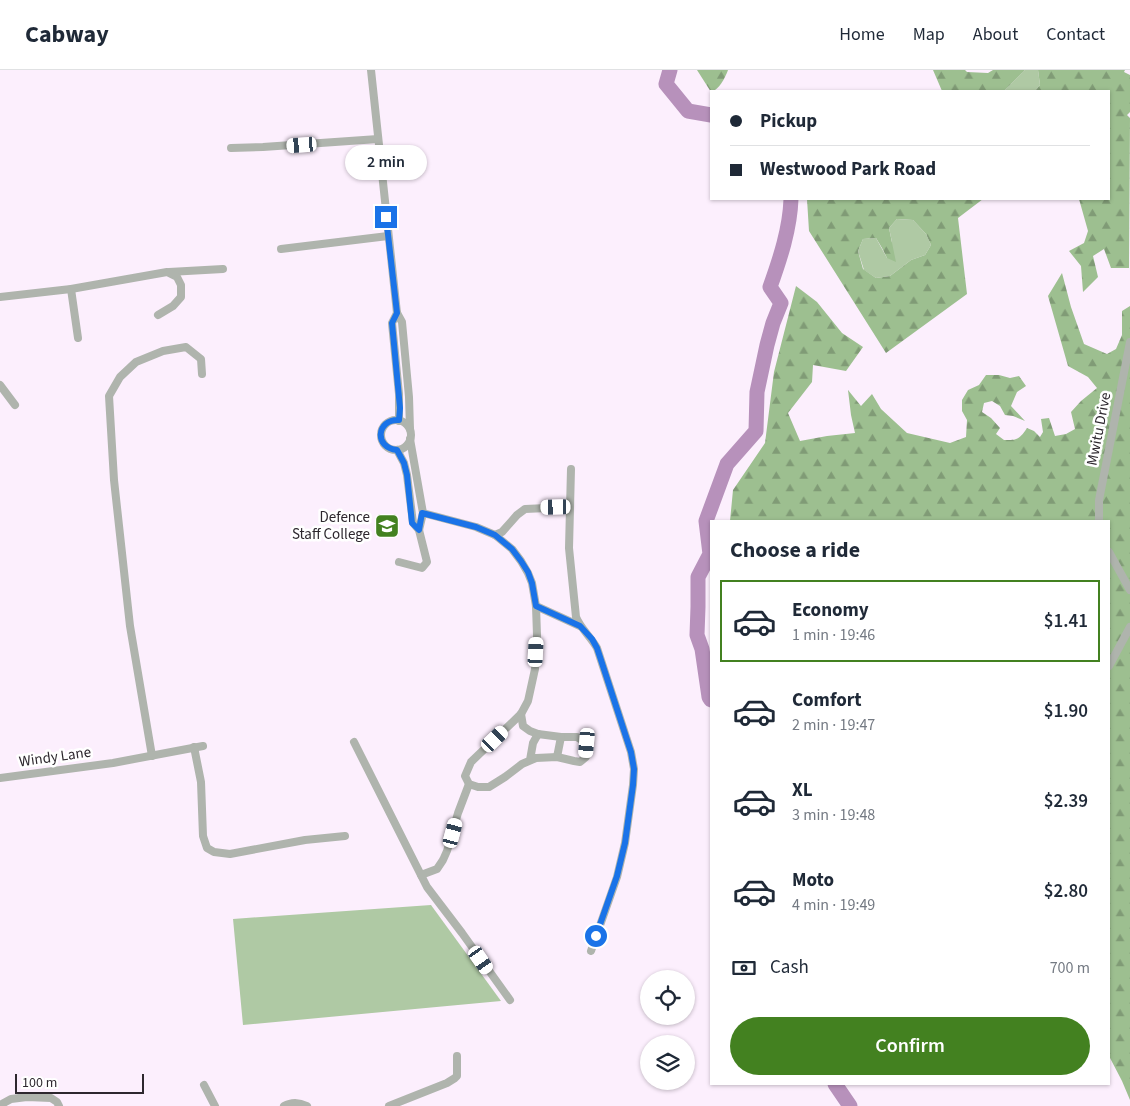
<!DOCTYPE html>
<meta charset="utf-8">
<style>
body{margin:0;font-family:"Source Sans 3",sans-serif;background:#f2f2f3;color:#1f2937;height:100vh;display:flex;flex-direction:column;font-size:19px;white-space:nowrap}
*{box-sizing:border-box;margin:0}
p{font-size:16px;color:#747a83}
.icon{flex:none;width:28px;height:28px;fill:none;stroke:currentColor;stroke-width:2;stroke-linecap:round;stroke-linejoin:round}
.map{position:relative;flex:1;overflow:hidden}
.drawer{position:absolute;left:710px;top:450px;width:400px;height:565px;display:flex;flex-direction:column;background:#fff;border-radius:0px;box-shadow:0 1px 4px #0004}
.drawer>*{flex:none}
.hud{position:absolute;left:710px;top:20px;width:400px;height:110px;border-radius:0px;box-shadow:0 1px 4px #0004;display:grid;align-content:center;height:110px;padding:0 20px;background:#fff}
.controls{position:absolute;left:640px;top:900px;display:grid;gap:10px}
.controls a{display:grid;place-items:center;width:55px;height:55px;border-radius:50%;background:#fff;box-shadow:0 1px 4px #0004;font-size:25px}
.scale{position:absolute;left:15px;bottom:12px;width:129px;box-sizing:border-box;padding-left:5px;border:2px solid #2d272e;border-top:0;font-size:14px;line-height:18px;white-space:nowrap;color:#2d272e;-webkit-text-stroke:4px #fff;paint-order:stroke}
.end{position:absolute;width:22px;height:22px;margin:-11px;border:6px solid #1a73e8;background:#fff;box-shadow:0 0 0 2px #fff}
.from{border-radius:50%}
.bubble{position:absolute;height:35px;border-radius:18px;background:#fff;box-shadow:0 1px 4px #0004;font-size:16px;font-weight:600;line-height:35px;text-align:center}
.car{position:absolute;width:15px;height:30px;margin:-15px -8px;border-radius:6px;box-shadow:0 0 4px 1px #0007;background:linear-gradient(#fff 24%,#345 0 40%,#fff 0 76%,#345 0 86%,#fff 0)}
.hud b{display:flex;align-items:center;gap:18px;height:48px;font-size:19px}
.hud b+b{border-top:1px solid #e0e1e3}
.hud i{width:12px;height:12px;background:#1f2937}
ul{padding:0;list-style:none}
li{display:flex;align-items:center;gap:15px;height:82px;margin:0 10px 8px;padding:0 10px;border:2px solid transparent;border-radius:0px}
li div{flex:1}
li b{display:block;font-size:19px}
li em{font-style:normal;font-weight:600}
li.on{border-color:#438120}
li>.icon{width:45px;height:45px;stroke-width:1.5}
h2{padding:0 20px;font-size:22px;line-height:60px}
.pay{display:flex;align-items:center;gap:12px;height:55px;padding:0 20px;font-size:19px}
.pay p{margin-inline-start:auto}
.primary-button{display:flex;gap:10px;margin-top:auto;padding:10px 20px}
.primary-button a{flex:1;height:58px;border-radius:30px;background:#438120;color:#fff;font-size:20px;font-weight:600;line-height:58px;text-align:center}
header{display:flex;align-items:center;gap:30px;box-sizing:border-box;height:70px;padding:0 25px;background:#fff;border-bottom:1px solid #e0e1e3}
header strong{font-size:24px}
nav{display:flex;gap:28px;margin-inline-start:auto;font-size:18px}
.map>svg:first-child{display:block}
.green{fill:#afc9a4}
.forest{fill:url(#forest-firs);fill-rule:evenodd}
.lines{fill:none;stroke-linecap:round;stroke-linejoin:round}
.river{stroke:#b791bb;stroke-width:15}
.minor{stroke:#afb4ad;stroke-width:8}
.route{stroke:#1a73e8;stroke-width:6}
.labels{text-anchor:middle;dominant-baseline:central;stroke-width:5;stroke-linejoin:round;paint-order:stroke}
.street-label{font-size:15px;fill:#2d272e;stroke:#fff}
.poi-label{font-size:15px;fill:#2d272e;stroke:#fff;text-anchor:end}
</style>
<header>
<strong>Cabway</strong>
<nav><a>Home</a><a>Map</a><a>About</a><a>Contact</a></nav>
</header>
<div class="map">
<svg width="1130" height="1036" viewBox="0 0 1130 1036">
<defs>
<pattern id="forest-firs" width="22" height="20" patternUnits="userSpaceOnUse" patternTransform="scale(1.25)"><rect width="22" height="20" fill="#9dbf90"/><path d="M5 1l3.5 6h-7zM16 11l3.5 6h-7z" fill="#809b76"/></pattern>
</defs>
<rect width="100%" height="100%" fill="#fceffd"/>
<g class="green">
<polygon points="1025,0 1038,0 1040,15 1035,21 1004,21"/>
<polygon points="897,149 913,150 926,164 931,175 925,185 911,190 890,206 876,208 864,200 858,181 863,169 876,168 887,188 892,172 889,158"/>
<polygon points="431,835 501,931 243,955 233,849"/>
</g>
<g class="forest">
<path d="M697 0H728C725 8 719 20 711 22Z"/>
<polygon points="933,0 965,0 967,2 988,3 993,0 1025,0 1004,21 942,21"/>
<polygon points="1038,0 1125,0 1124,2 1130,5 1130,42 1127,45 1130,48 1129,198 1111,198 1104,179 1093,186 1098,207 1083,222 1081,196 1069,181 1084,173 1088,161 1079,129 1109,129 1109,21 1035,21 1040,15"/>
<path d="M807 129H983L958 148 967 224 886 283 809 161ZM897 149 913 150 926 164 931 175 925 185 911 190 890 206 876 208 863 199 858 181 863 169 876 168 882 178 887 188 896 192 889 158Z"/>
<path d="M1062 203 1071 237 1084 274 1107 284 1116 279 1122 265V241L1130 236V1030L1122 1011 1109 986V451H730L733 420 765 373 774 302 796 216 817 232 842 263 863 277 846 301 813 295 812 312 788 343 800 371 827 366 855 363 851 345 848 320 861 336 872 324 881 339 907 363 950 373 966 367 967 350 962 341V330L968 320 979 315 986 305H999L1010 308 1019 306 1026 316 1017 322 1011 336 1025 351 1013 346 1005 345 1000 336 992 331 984 333 982 342 991 348 1000 358 996 364 1004 370C1017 370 1019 370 1027 358L1034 361 1040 367 1043 362 1041 349 1049 348 1055 366 1066 364 1075 359 1071 342 1081 331 1097 318 1088 307 1068 296 1048 226Z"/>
</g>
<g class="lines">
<g class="river">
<polyline points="670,0 666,14 688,41 711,45"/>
<path d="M711 630 709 627 702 579 697 565 698 537V507L710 484 706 451 727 394 756 361 757 322 767 275 773 253 781 233 770 217C780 189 790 159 791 129"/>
<polyline points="835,1014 850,1036"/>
</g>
<g class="minor">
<polyline points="371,0 397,243 402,252 409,327 410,359"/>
<polyline points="231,78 263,77 378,69"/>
<polyline points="281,179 388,166"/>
<polyline points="169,202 223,199"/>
<polyline points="71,219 78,268"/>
<polyline points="0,227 71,219 167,202 177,207 181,215 181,227 173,236 158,245"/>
<polyline points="397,243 392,253 399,324 399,351"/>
<polyline points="0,315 15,335"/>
<circle cx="396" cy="365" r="15"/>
<polyline points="397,380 404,393 407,405 413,453 419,460"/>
<path d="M571 399 569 478 576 547C581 559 591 567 597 578L631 682 634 699 633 715 625 773 617 807 591 881"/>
<polyline points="423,443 476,457 495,465 512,479 521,491 528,503 532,513 536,536 537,565 535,599 528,631 521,644 471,692 465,706 469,714 478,717 489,717 505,707 522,694 536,688 557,687 574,691 580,692 586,687 587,673 577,667 561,667 538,664 533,673 530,690"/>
<polyline points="1099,451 1099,430 1130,272"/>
<polyline points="495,465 502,462 517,445 525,439 569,437"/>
<polyline points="1109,482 1130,520"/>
<polyline points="399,492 422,498 427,492 419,460 423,443 410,369"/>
<polyline points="536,536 580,556"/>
<polyline points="1109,596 1130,557"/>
<polyline points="521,644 523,656 530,661 538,664"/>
<polyline points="354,672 427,817 462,863 510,930"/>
<polyline points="194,677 201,712 203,766 207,778 214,782 230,784 305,770 345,766"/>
<polyline points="152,686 130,556 114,410 109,326 120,307 136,292 163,281 186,277 201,289 202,304"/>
<polyline points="557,687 561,667"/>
<polyline points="0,708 113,693 203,676"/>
<polyline points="421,805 437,799 443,790 447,781 458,743 469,714"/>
<polyline points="204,1015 215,1036"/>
<polyline points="0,1035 11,1029 27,1027 51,1028 57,1032 59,1036"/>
<path d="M284 1036C291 1032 299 1032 307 1036"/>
<polyline points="389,1036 447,1013 455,1008 457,1006 457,986"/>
</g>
</g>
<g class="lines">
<path class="route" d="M386 147 397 243 392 253 400 338 399 350C376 349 374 378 397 380L404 393 407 405 412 453 419 460 422 443 476 457 495 465 512 479 521 491 528 502 532 513 536 536 580 556 592 569 597 578 600 587 631 682 634 699 633 715 625 773 617 806 596 866"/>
</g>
<defs>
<symbol id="university-square" viewBox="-11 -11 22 22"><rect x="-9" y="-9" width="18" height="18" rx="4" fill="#438120" stroke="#fff"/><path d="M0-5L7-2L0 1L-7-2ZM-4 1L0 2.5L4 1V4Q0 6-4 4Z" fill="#fff"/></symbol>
</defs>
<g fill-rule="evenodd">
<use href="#university-square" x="373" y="442" width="28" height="28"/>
</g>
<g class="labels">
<g class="street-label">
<text transform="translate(1099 359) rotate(-79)">Mwitu Drive</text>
<text transform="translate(55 687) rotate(-8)">Windy Lane</text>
</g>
<g class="poi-label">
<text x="370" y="447">Defence<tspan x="370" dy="17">Staff College</tspan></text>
</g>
</g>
</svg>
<div class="controls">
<a><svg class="icon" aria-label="locate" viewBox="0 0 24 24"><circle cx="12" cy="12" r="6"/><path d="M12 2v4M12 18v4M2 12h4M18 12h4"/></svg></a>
<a><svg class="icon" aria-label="layers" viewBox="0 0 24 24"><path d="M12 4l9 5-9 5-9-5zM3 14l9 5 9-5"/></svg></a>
</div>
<div class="scale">100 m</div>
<i class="end from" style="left:596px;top:866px"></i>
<i class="end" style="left:386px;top:147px"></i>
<div class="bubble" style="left:345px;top:75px;width:82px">2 min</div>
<i class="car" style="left:302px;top:75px;rotate:266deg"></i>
<i class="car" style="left:556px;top:437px;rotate:269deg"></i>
<i class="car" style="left:536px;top:582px;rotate:3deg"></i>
<i class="car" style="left:495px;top:669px;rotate:46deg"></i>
<i class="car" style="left:587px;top:673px;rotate:185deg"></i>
<i class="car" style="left:453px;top:763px;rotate:15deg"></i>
<i class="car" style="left:481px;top:890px;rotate:145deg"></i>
<div class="hud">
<b><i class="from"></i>Pickup</b>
<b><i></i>Westwood Park Road</b>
</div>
<section class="drawer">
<h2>Choose a ride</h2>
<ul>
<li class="on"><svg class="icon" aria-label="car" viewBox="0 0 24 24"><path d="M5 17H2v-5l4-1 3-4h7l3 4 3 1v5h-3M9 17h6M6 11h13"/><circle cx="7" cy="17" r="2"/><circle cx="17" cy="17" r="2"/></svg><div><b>Economy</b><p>1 min · 19:46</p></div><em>$1.41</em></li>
<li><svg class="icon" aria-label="car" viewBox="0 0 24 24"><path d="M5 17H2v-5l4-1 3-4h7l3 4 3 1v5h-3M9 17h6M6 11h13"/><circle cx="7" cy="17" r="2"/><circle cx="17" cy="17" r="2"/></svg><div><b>Comfort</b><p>2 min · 19:47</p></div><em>$1.90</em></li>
<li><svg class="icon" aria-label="car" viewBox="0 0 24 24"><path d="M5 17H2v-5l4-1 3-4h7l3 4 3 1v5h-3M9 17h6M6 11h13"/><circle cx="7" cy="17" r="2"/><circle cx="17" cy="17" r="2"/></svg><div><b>XL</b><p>3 min · 19:48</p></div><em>$2.39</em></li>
<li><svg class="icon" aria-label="car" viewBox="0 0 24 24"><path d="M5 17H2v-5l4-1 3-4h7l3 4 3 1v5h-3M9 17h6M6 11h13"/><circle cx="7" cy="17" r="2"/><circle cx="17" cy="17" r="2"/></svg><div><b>Moto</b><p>4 min · 19:49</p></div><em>$2.80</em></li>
</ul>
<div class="pay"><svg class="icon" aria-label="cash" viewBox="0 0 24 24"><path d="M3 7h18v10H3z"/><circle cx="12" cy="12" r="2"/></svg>Cash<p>700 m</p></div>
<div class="primary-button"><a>Confirm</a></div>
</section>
</div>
